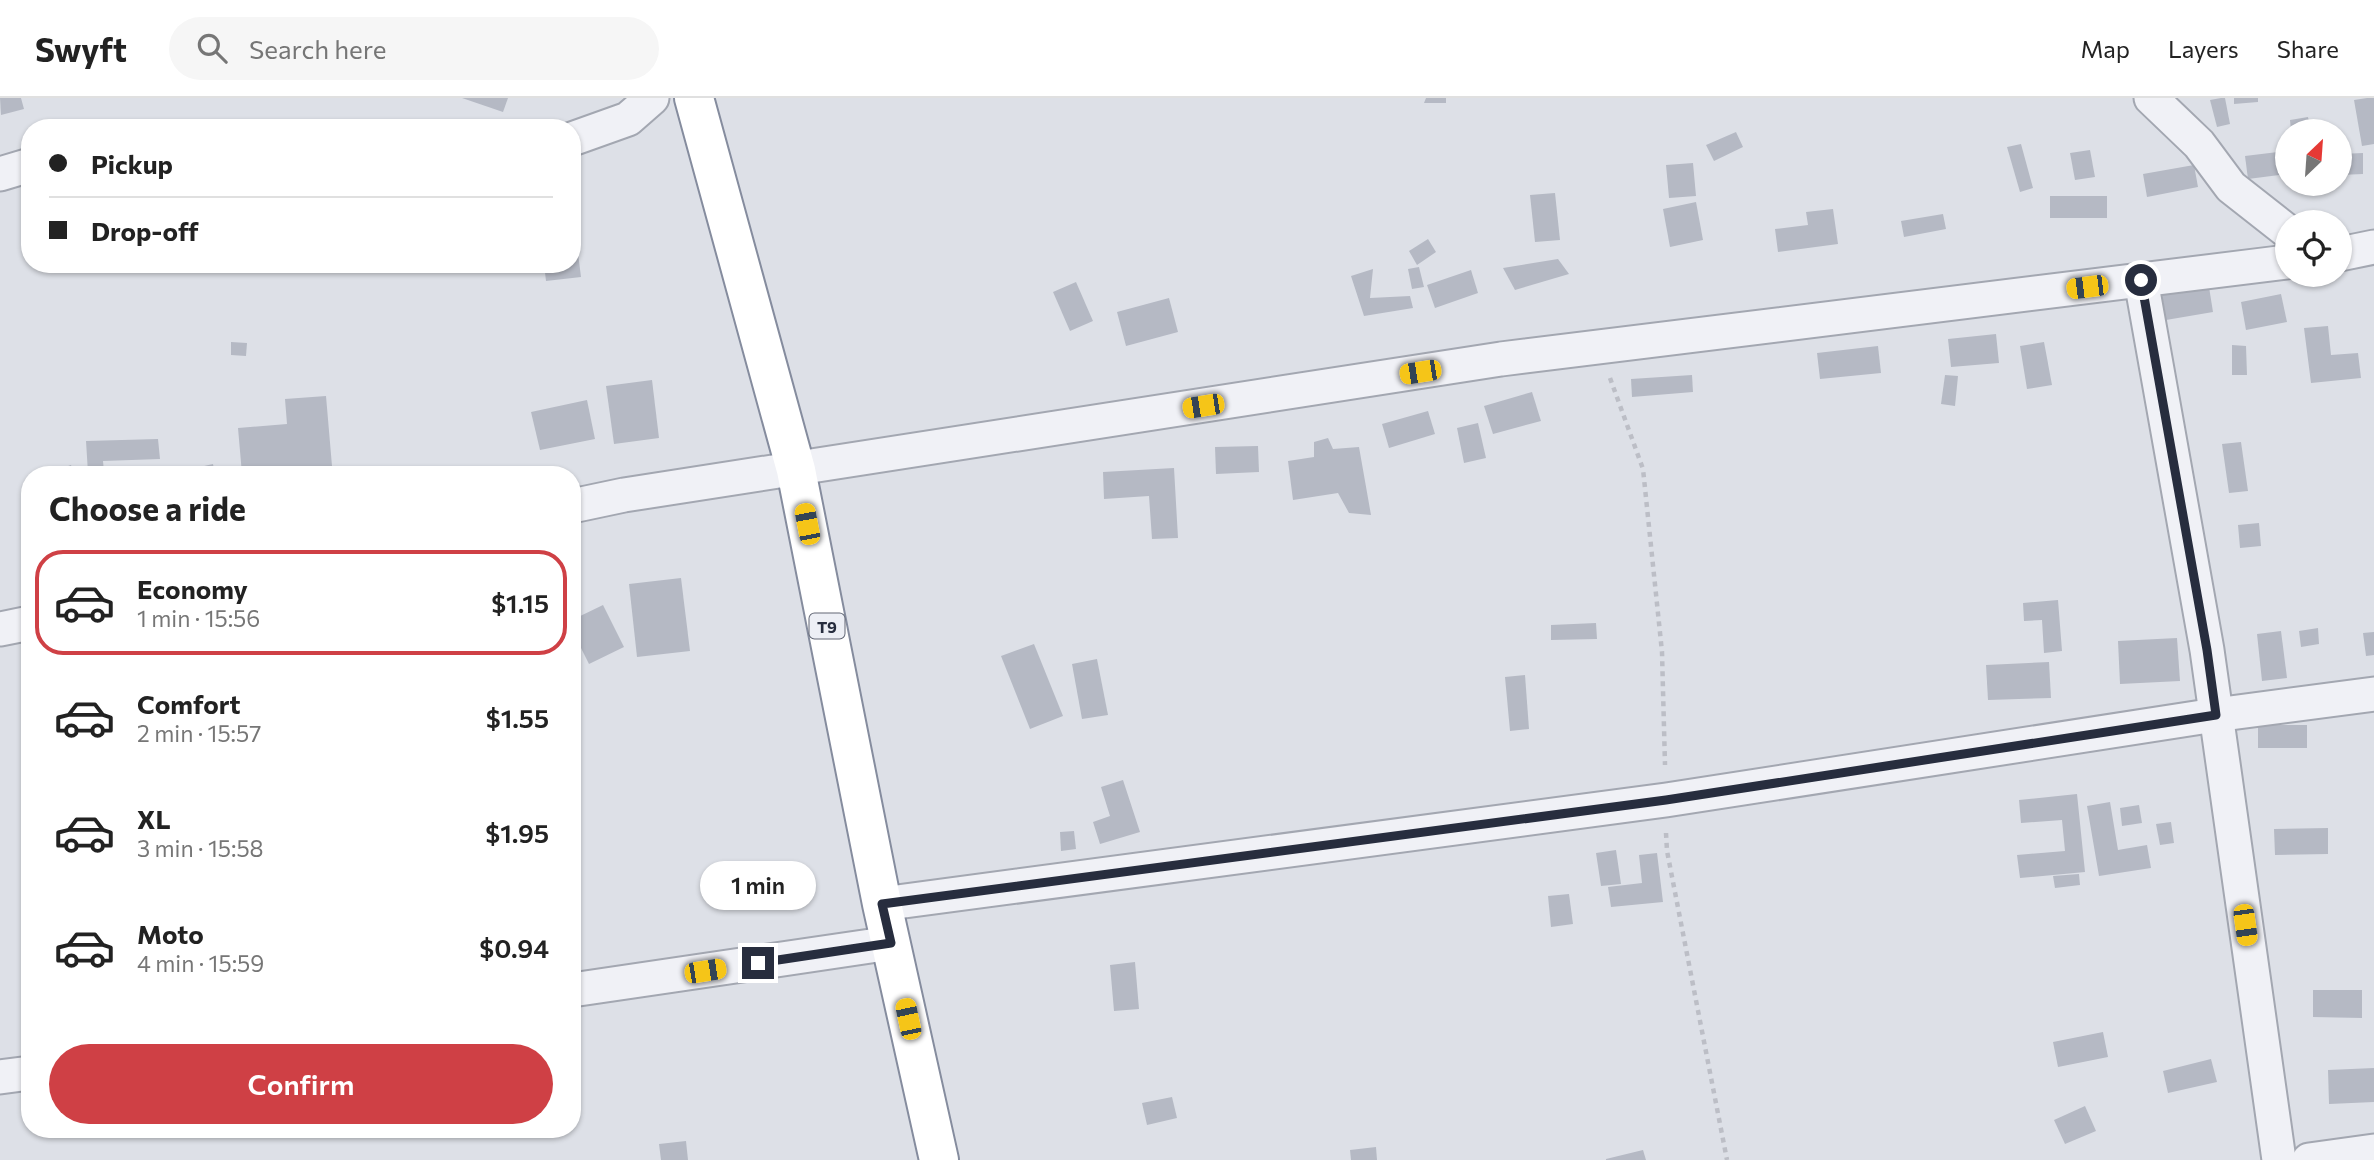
<!DOCTYPE html>
<meta charset="utf-8">
<style>
body{margin:0;font-family:Commissioner,sans-serif;background:#f6f6f6;color:#222;height:100vh;display:flex;flex-direction:column;font-size:26px;white-space:nowrap}
*{box-sizing:border-box;margin:0}
p{font-size:23px;color:#767676}
.icon{flex:none;width:38px;height:38px;fill:none;stroke:currentColor;stroke-width:2;stroke-linecap:round;stroke-linejoin:round}
.map{position:relative;flex:1;overflow:hidden}
.drawer{position:absolute;left:21px;top:368px;width:560px;height:672px;display:flex;flex-direction:column;background:#fff;border-radius:28px;box-shadow:0 2px 5px #0004}
.drawer>*{flex:none}
.guide{position:absolute;left:21px;top:21px;width:560px;height:154px;border-radius:28px;box-shadow:0 2px 5px #0004;display:grid;align-content:center;height:154px;padding:0 28px;background:#fff}
.needle{width:46px;rotate:25deg}
.buttons{position:absolute;left:2275px;top:21px;display:grid;gap:14px}
.buttons a{display:grid;place-items:center;width:77px;height:77px;border-radius:50%;background:#fff;box-shadow:0 2px 5px #0004;font-size:35px}
.end{position:absolute;width:32px;height:32px;margin:-16px;border:9px solid #272d3e;background:#fff;box-shadow:0 0 0 4px #fff}
.from{border-radius:50%}
.bubble{position:absolute;height:49px;border-radius:24px;background:#fff;box-shadow:0 2px 5px #0004;font-size:23px;font-weight:600;line-height:49px;text-align:center}
.car{position:absolute;width:21px;height:42px;margin:-21px -10px;border-radius:9px;box-shadow:0 0 5px 2px #0007;background:linear-gradient(#f5c518 24%,#345 0 40%,#f5c518 0 76%,#345 0 86%,#f5c518 0)}
.guide b{display:flex;align-items:center;gap:24px;height:66px;font-size:26px}
.guide b+b{border-top:2px solid #e0e0e0}
.guide i{width:18px;height:18px;background:#222}
ul{padding:0;list-style:none}
li{display:flex;align-items:center;gap:21px;height:105px;margin:0 14px 10px;padding:0 14px;border:4px solid transparent;border-radius:28px}
li div{flex:1}
li b{display:block;font-size:26px}
li em{font-style:normal;font-weight:600}
li.selected{border-color:#cf4045}
li>.icon{width:63px;height:63px;stroke-width:1.5}
h2{padding:0 28px;font-size:32px;line-height:84px}
.button{display:flex;gap:14px;margin-top:auto;padding:14px 28px}
.button a{flex:1;height:80px;border-radius:42px;background:#cf4045;color:#fff;font-size:28px;font-weight:600;line-height:80px;text-align:center}
header{display:flex;align-items:center;gap:42px;box-sizing:border-box;height:98px;padding:0 35px;background:#fff;border-bottom:2px solid #e0e0e0}
header strong{font-size:33px}
nav{display:flex;gap:38px;margin-inline-start:auto;font-size:24px}
.search{width:490px;height:63px;background:#f6f6f6;display:flex;align-items:center;gap:18px;box-sizing:border-box;padding:0 24px;border-radius:38px;color:#767676;font-size:26px}
.map>svg:first-child{display:block}
.building{fill:#b5b9c4}
.lines{fill:none;stroke-linecap:round;stroke-linejoin:round}
.minor-casing{stroke:#a3a7b1;stroke-width:37}
.trunk-casing{stroke:#858c9e;stroke-width:42}
.path{stroke:#bcbec6;stroke-width:4.5;stroke-dasharray:5 5;stroke-linecap:butt}
.minor{stroke:#f0f1f6;stroke-width:33}
.trunk{stroke:#fff;stroke-width:38}
.route{stroke:#272d3e;stroke-width:9}
.labels{text-anchor:middle;dominant-baseline:central;stroke-width:6;stroke-linejoin:round;paint-order:stroke}
.shield{fill:#edeff5;stroke:#626775;stroke-width:2}
.shield-label{font-size:16px;font-weight:bold;fill:#272d3e}
</style>
<header>
<strong>Swyft</strong>
<div class="search"><svg class="icon" aria-label="search" viewBox="0 0 24 24"><circle cx="10" cy="10" r="6"/><path d="M15 15l6 6"/></svg>Search here</div>
<nav><a>Map</a><a>Layers</a><a>Share</a></nav>
</header>
<div class="map">
<svg width="2374" height="1062" viewBox="0 0 2374 1062">
<rect width="100%" height="100%" fill="#dde0e7"/>
<g class="building">
<polygon points="0,0 21,0 24,11 1,17"/>
<polygon points="462,0 508,0 503,14"/>
<polygon points="1426,0 1446,0 1446,5 1424,5"/>
<polygon points="2221,0 2225,0 2230,26 2217,29 2210,2"/>
<polygon points="2234,0 2258,0 2258,4 2234,6"/>
<polygon points="2367,0 2374,0 2374,46 2362,48 2354,2"/>
<polygon points="2308,19 2311,33 2291,33 2290,22"/>
<polygon points="1736,34 1743,49 1714,63 1706,47"/>
<polygon points="2021,46 2033,90 2020,94 2007,49"/>
<polygon points="2090,52 2095,79 2075,82 2070,55"/>
<polygon points="2286,53 2287,76 2248,81 2245,58"/>
<polygon points="2363,55 2363,76 2340,77 2340,56"/>
<polygon points="1693,65 1696,98 1669,100 1666,67"/>
<polygon points="2194,67 2198,89 2147,99 2143,76"/>
<polygon points="1555,95 1560,142 1535,144 1530,97"/>
<rect x="2050" y="98" width="57" height="22"/>
<polygon points="1696,104 1703,142 1670,149 1663,111"/>
<polygon points="1833,111 1838,146 1778,154 1775,131 1808,127 1806,114"/>
<polygon points="1943,116 1946,131 1904,139 1901,123"/>
<polygon points="572,123 574,123 581,179 546,183 544,166 572,166"/>
<polygon points="1428,141 1436,154 1417,167 1409,153"/>
<polygon points="1558,161 1569,176 1515,192 1503,170"/>
<polygon points="1419,169 1424,189 1412,191 1408,171"/>
<polygon points="1373,171 1370,200 1410,198 1413,210 1364,218 1351,178"/>
<polygon points="1471,172 1478,195 1435,210 1427,187"/>
<polygon points="1076,184 1093,223 1070,233 1053,194"/>
<polygon points="2209,189 2213,214 2166,222 2162,197"/>
<polygon points="2281,196 2287,224 2246,232 2241,204"/>
<polygon points="1169,200 1178,234 1126,248 1117,214"/>
<polygon points="2328,228 2331,257 2358,255 2361,280 2311,285 2304,230"/>
<polygon points="1996,236 1999,265 1951,269 1948,241"/>
<polygon points="231,244 247,245 246,258 231,257"/>
<polygon points="2044,244 2052,287 2027,291 2020,248"/>
<polygon points="2232,247 2246,248 2247,277 2232,277"/>
<polygon points="1878,248 1881,275 1820,281 1817,255"/>
<polygon points="1692,277 1693,294 1632,299 1631,281"/>
<polygon points="1945,277 1958,278 1955,308 1941,306"/>
<polygon points="652,282 659,340 614,346 606,288"/>
<polygon points="1532,294 1541,323 1493,336 1484,308"/>
<polygon points="326,298 332,368 306,370 307,376 242,376 238,330 287,326 285,301"/>
<polygon points="587,302 595,341 540,352 531,314"/>
<polygon points="1428,313 1435,336 1389,350 1382,326"/>
<polygon points="1478,325 1486,360 1464,365 1457,330"/>
<polygon points="1328,340 1333,351 1359,349 1371,417 1349,415 1338,395 1293,402 1288,363 1314,359 1314,344"/>
<polygon points="158,341 160,361 103,363 104,374 88,375 86,343"/>
<polygon points="2241,344 2248,393 2229,395 2222,346"/>
<polygon points="1258,348 1259,374 1216,376 1215,349"/>
<polygon points="213,366 215,376 179,376 178,374"/>
<polygon points="71,367 74,376 45,376"/>
<polygon points="1174,370 1178,440 1152,441 1149,398 1104,401 1103,374"/>
<polygon points="30,381 30,399 29,399 24,383"/>
<polygon points="2259,425 2261,448 2240,450 2238,427"/>
<polygon points="681,480 690,553 637,559 629,486"/>
<polygon points="2058,502 2062,553 2044,555 2042,522 2024,523 2023,505"/>
<polygon points="603,507 624,549 589,566 572,532 572,522"/>
<polygon points="1596,525 1597,541 1551,542 1551,527"/>
<polygon points="2318,530 2319,546 2301,549 2299,533"/>
<polygon points="2281,533 2287,580 2262,583 2257,536"/>
<polygon points="2374,534 2374,557 2366,558 2363,535"/>
<polygon points="2177,540 2180,583 2120,586 2118,543"/>
<polygon points="1034,546 1063,618 1030,631 1001,558"/>
<polygon points="1097,561 1108,617 1082,621 1072,566"/>
<polygon points="2049,564 2051,600 1988,602 1986,567"/>
<polygon points="1525,577 1529,631 1510,633 1505,579"/>
<rect x="2258" y="627" width="49" height="23"/>
<polygon points="1123,682 1140,734 1100,746 1093,724 1110,718 1101,689"/>
<polygon points="2077,696 2085,774 2020,780 2017,757 2065,753 2062,722 2021,725 2019,702"/>
<polygon points="2110,704 2118,752 2147,747 2151,770 2099,778 2087,708"/>
<polygon points="2139,707 2142,725 2122,728 2120,710"/>
<polygon points="2171,724 2174,745 2160,747 2156,726"/>
<polygon points="2328,730 2328,756 2275,757 2274,731"/>
<polygon points="1074,733 1076,751 1061,753 1060,734"/>
<polygon points="1616,752 1621,786 1601,788 1596,755"/>
<polygon points="1657,755 1663,804 1611,809 1608,789 1642,785 1639,757"/>
<polygon points="2079,776 2080,787 2055,790 2053,778"/>
<polygon points="1569,796 1573,826 1551,829 1548,798"/>
<polygon points="1135,864 1139,911 1114,913 1110,867"/>
<polygon points="2313,892 2362,892 2362,920 2313,919"/>
<polygon points="2103,934 2108,959 2058,969 2053,944"/>
<polygon points="2211,961 2217,984 2168,995 2163,973"/>
<polygon points="2374,970 2374,1004 2329,1006 2328,972"/>
<polygon points="1172,999 1177,1020 1147,1027 1142,1005"/>
<polygon points="2085,1008 2096,1033 2065,1046 2054,1022"/>
<polygon points="686,1043 688,1062 661,1062 659,1046"/>
<polygon points="1376,1049 1377,1062 1351,1062 1350,1052"/>
<polygon points="1643,1052 1646,1062 1606,1062 1606,1061"/>
</g>
<g class="lines">
<defs>
<g id="minor">
<polyline points="2151,0 2199,46 2231,89 2287,133"/>
<polyline points="572,41 628,21 652,0"/>
<polyline points="0,76 30,67"/>
<polyline points="2340,156 2374,149"/>
<polyline points="2141,182 2207,552 2279,1062"/>
<polyline points="572,408 624,397 1501,261 2287,164"/>
<polyline points="0,531 30,525"/>
<polyline points="882,806 1666,702 2215,617 2374,596"/>
<polyline points="572,892 891,845"/>
<polyline points="0,979 30,975"/>
<polyline points="2309,1062 2374,1053"/>
</g>
<polyline id="trunk" points="694,0 796,372 882,806 939,1062"/>
</defs>
<use href="#minor" class="minor-casing"/>
<use href="#trunk" class="trunk-casing"/>
<g class="path">
<polyline points="1610,280 1643,371 1662,554 1665,667"/>
<polyline points="1666,735 1667,753 1727,1062"/>
</g>
<use href="#minor" class="minor"/>
<use href="#trunk" class="trunk"/>
</g>
<g class="lines">
<polyline class="route" points="758,865 891,845 882,806 1666,702 2216,617 2207,552 2141,182"/>
</g>
<g class="labels">
<rect class="shield" x="809.5" y="515.5" width="35" height="25" rx="5"/>
<g class="shield-label">
<text x="827" y="528">T9</text>
</g>
</g>
</svg>
<div class="buttons">
<a><svg class="needle" viewBox="-14 -14 28 28"><path d="M0-13l5 13h-10z" fill="#e53935"/><path d="M0 13l5-13h-10z" fill="#767676"/></svg></a>
<a><svg class="icon" aria-label="locate" viewBox="0 0 24 24"><circle cx="12" cy="12" r="6"/><path d="M12 2v4M12 18v4M2 12h4M18 12h4"/></svg></a>
</div>
<i class="end from" style="left:2141px;top:182px"></i>
<i class="end" style="left:758px;top:865px"></i>
<div class="bubble" style="left:700px;top:763px;width:116px">1 min</div>
<i class="car" style="left:2087px;top:189px;rotate:263deg"></i>
<i class="car" style="left:1420px;top:274px;rotate:261deg"></i>
<i class="car" style="left:1203px;top:308px;rotate:261deg"></i>
<i class="car" style="left:807px;top:426px;rotate:349deg"></i>
<i class="car" style="left:2245px;top:827px;rotate:172deg"></i>
<i class="car" style="left:705px;top:873px;rotate:81deg"></i>
<i class="car" style="left:908px;top:921px;rotate:348deg"></i>
<div class="guide">
<b><i class="from"></i>Pickup</b>
<b><i></i>Drop-off</b>
</div>
<section class="drawer">
<h2>Choose a ride</h2>
<ul>
<li class="selected"><svg class="icon" aria-label="car" viewBox="0 0 24 24"><path d="M5 17H2v-5l4-1 3-4h7l3 4 3 1v5h-3M9 17h6M6 11h13"/><circle cx="7" cy="17" r="2"/><circle cx="17" cy="17" r="2"/></svg><div><b>Economy</b><p>1 min · 15:56</p></div><em>$1.15</em></li>
<li><svg class="icon" aria-label="car" viewBox="0 0 24 24"><path d="M5 17H2v-5l4-1 3-4h7l3 4 3 1v5h-3M9 17h6M6 11h13"/><circle cx="7" cy="17" r="2"/><circle cx="17" cy="17" r="2"/></svg><div><b>Comfort</b><p>2 min · 15:57</p></div><em>$1.55</em></li>
<li><svg class="icon" aria-label="car" viewBox="0 0 24 24"><path d="M5 17H2v-5l4-1 3-4h7l3 4 3 1v5h-3M9 17h6M6 11h13"/><circle cx="7" cy="17" r="2"/><circle cx="17" cy="17" r="2"/></svg><div><b>XL</b><p>3 min · 15:58</p></div><em>$1.95</em></li>
<li><svg class="icon" aria-label="car" viewBox="0 0 24 24"><path d="M5 17H2v-5l4-1 3-4h7l3 4 3 1v5h-3M9 17h6M6 11h13"/><circle cx="7" cy="17" r="2"/><circle cx="17" cy="17" r="2"/></svg><div><b>Moto</b><p>4 min · 15:59</p></div><em>$0.94</em></li>
</ul>
<div class="button"><a>Confirm</a></div>
</section>
</div>
